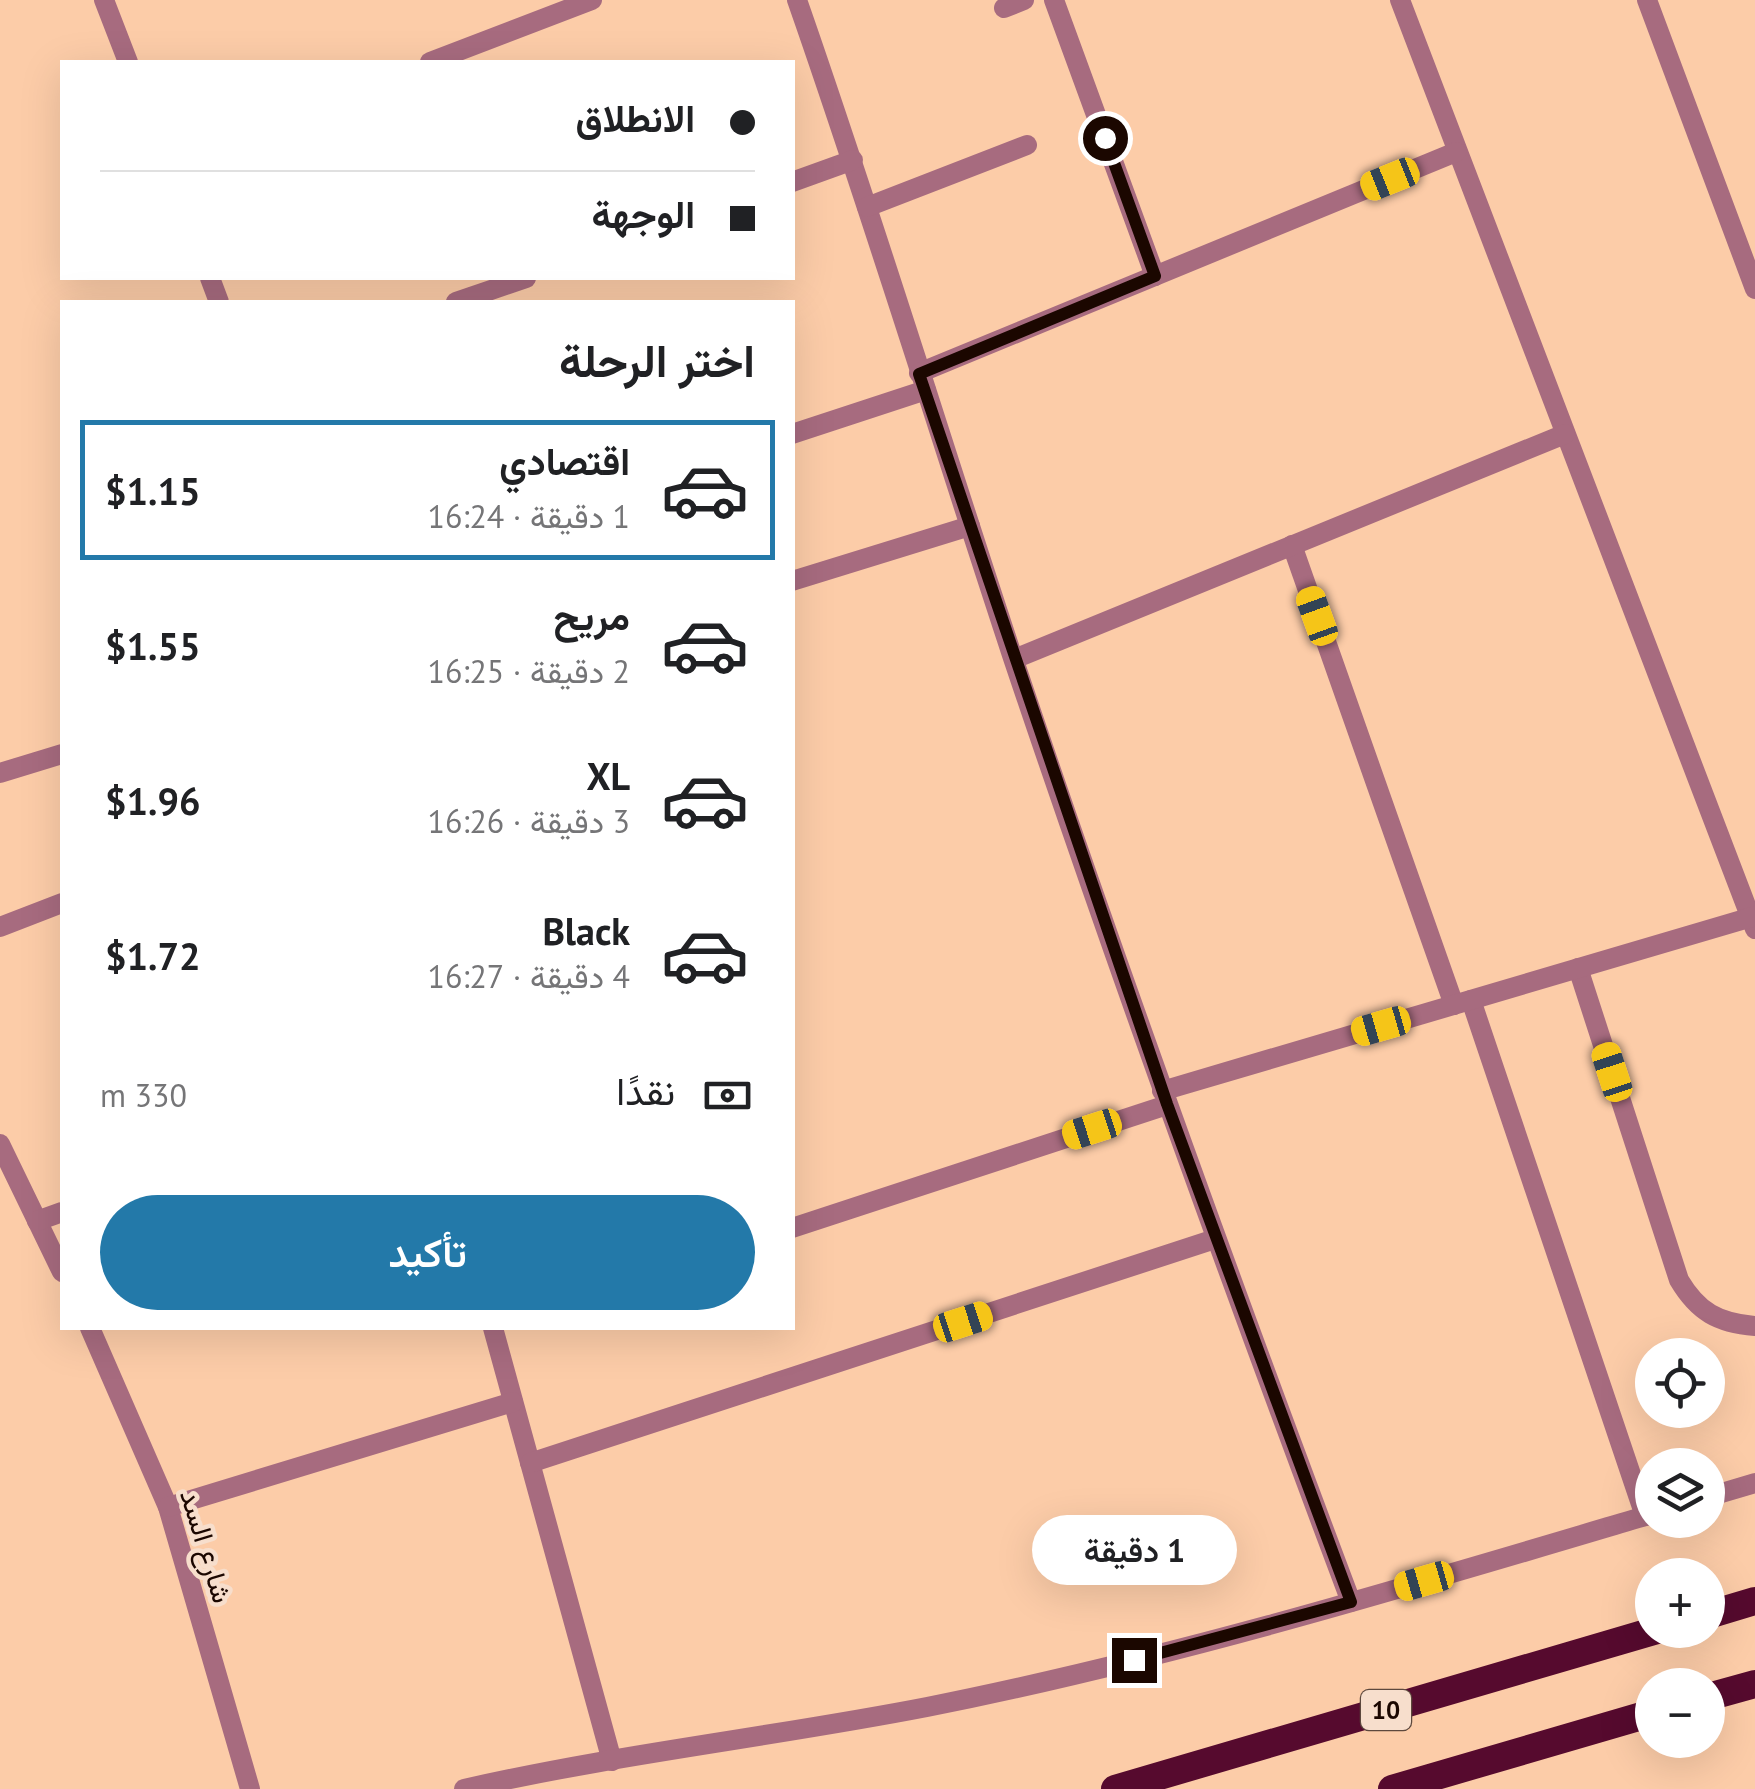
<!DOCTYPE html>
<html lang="ar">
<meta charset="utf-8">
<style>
body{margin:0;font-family:"PT Sans",Vazirmatn,sans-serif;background:#f6f6f6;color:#202124;direction:rtl;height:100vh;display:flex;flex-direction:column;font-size:38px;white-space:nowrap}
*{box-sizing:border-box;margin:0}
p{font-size:32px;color:#757577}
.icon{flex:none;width:55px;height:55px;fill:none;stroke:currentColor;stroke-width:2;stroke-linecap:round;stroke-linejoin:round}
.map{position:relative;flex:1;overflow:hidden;direction:ltr}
.sheet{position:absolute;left:60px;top:300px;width:735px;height:1030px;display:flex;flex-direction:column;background:#fff;border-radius:0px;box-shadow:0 10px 40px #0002;direction:rtl}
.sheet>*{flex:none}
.top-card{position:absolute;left:60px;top:60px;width:735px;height:220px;border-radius:0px;box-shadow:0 10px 40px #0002;direction:rtl;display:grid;align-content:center;height:220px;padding:0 40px;background:#fff}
.fabs{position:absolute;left:1635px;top:1338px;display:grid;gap:20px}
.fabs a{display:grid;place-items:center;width:90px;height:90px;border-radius:50%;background:#fff;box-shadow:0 10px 40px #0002;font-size:50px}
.end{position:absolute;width:45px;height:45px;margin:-22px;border:12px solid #1b0700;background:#fff;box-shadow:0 0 0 5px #fff}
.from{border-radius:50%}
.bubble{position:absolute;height:70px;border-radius:35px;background:#fff;box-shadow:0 10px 40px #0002;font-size:32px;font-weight:600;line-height:70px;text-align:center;direction:rtl}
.car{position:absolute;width:30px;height:60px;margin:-30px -15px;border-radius:12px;box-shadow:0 0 8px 2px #0007;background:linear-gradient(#f5c518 24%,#345 0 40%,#f5c518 0 76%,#345 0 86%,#f5c518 0)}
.top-card b{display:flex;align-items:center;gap:35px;height:95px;font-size:38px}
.top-card b+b{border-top:2px solid #e0e0e0}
.top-card i{width:25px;height:25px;background:#202124}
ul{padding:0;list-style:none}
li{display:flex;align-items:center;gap:30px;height:140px;margin:0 20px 15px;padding:0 20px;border:5px solid transparent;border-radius:0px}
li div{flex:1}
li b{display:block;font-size:38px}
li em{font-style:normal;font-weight:600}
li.active{border-color:#2379a9}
li>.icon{width:90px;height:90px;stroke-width:1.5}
h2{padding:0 40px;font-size:45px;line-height:120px}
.pay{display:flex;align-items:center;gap:25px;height:110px;padding:0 40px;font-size:38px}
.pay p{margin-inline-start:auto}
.primary-button{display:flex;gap:20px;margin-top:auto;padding:20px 40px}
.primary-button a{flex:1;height:115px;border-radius:60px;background:#2379a9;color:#fff;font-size:40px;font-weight:600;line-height:115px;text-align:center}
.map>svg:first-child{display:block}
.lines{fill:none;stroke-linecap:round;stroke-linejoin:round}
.minor{stroke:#a76b7f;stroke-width:20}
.tertiary{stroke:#a76b7f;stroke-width:20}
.trunk{stroke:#560a2e;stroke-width:28}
.route{stroke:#1b0700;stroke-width:12}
.labels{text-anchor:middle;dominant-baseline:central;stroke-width:9;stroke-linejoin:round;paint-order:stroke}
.shield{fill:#f7decc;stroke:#5d483d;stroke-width:2.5}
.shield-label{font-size:25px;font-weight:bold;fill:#1b0700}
.street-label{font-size:28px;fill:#1b0700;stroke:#f7decc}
</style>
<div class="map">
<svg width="1755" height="1789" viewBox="0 0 1755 1789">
<rect width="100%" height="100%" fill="#fccca8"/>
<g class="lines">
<g class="minor">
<polyline points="104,0 128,62"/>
<path d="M797 0C873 217 940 437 1012 655 1119 974 1233 1288 1351 1602"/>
<polyline points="1054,0 1155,276"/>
<polyline points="1400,0 1755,929"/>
<polyline points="1647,0 1755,289"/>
<polyline points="1004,8 1024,0"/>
<polyline points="430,62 592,0"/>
<polyline points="792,182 853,160"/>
<polyline points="867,207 1027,145"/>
<polyline points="210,278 219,302"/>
<polyline points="456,302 526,278"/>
<polyline points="919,373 1456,152"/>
<polyline points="792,434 926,390"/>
<polyline points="1292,545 1454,1005"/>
<polyline points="792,581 970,526"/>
<polyline points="1014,659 1565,434"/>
<polyline points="0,773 62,754"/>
<polyline points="0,927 62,903"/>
<path d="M1578 968 1679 1280C1698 1312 1718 1323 1755 1326"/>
<polyline points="1471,1000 1645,1516"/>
<polyline points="1162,1091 1755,916"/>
<polyline points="0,1144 62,1272"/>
<polyline points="37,1221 62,1212"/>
<polyline points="792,1228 1167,1105"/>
<polyline points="90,1328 168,1507 250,1789"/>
<polyline points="493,1328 612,1761"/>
<polyline points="530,1463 1215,1239"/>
<polyline points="168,1507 513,1402"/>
</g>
<g class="tertiary">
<polyline points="1708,1497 1755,1483"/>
<path d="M464 1789C617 1754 773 1737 927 1707 1173 1658 1413 1585 1652 1514"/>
</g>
<g class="trunk">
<polyline points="1708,1615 1755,1601"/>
<polyline points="1708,1697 1755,1684"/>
<polyline points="1115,1789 1657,1630"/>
<polyline points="1392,1789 1652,1713"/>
</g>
</g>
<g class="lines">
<polyline class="route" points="1105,138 1155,276 919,374 1167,1104 1351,1602 1134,1660"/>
</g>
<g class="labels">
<rect class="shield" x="1361" y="1690" width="50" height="40" rx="8"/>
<g class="shield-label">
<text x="1386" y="1710">10</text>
</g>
<g class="street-label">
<text transform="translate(207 1546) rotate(73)">شارع السد</text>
</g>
</g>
</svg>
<div class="fabs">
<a><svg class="icon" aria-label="locate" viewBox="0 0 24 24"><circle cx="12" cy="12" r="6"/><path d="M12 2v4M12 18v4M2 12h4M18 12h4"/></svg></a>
<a><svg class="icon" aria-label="layers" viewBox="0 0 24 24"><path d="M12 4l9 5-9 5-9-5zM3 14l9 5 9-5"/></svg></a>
<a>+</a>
<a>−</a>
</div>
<i class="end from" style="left:1105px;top:138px"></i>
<i class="end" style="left:1134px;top:1660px"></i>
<div class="bubble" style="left:1032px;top:1515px;width:205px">1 دقيقة</div>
<i class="car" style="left:1390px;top:179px;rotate:248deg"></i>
<i class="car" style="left:1317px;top:616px;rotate:340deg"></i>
<i class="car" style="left:1381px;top:1026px;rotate:254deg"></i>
<i class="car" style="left:1612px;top:1072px;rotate:342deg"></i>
<i class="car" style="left:1092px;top:1129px;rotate:252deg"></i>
<i class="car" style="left:963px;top:1322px;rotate:72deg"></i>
<i class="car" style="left:1424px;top:1581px;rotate:254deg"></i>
<div class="top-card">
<b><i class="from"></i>الانطلاق</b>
<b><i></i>الوجهة</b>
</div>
<section class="sheet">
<h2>اختر الرحلة</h2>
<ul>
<li class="active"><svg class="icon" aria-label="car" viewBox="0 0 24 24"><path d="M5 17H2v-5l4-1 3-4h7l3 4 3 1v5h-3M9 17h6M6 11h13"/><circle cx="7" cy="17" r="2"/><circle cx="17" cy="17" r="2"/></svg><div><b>اقتصادي</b><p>1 دقيقة · 16:24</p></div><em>$1.15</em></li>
<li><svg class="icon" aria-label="car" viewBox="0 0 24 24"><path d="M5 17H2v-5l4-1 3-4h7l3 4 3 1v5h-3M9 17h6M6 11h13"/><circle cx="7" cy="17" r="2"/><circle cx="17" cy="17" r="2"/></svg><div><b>مريح</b><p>2 دقيقة · 16:25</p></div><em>$1.55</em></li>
<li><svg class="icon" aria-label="car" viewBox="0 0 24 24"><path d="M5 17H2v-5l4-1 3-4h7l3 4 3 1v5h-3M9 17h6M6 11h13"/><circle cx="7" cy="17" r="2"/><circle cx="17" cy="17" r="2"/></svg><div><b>XL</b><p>3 دقيقة · 16:26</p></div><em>$1.96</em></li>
<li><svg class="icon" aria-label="car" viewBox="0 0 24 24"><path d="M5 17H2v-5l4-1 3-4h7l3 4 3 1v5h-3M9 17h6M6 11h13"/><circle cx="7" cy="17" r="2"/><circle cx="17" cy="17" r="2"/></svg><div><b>Black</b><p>4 دقيقة · 16:27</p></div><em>$1.72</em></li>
</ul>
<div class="pay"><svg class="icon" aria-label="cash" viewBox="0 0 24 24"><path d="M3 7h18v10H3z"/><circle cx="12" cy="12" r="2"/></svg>نقدًا<p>330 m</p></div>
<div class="primary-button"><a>تأكيد</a></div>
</section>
</div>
